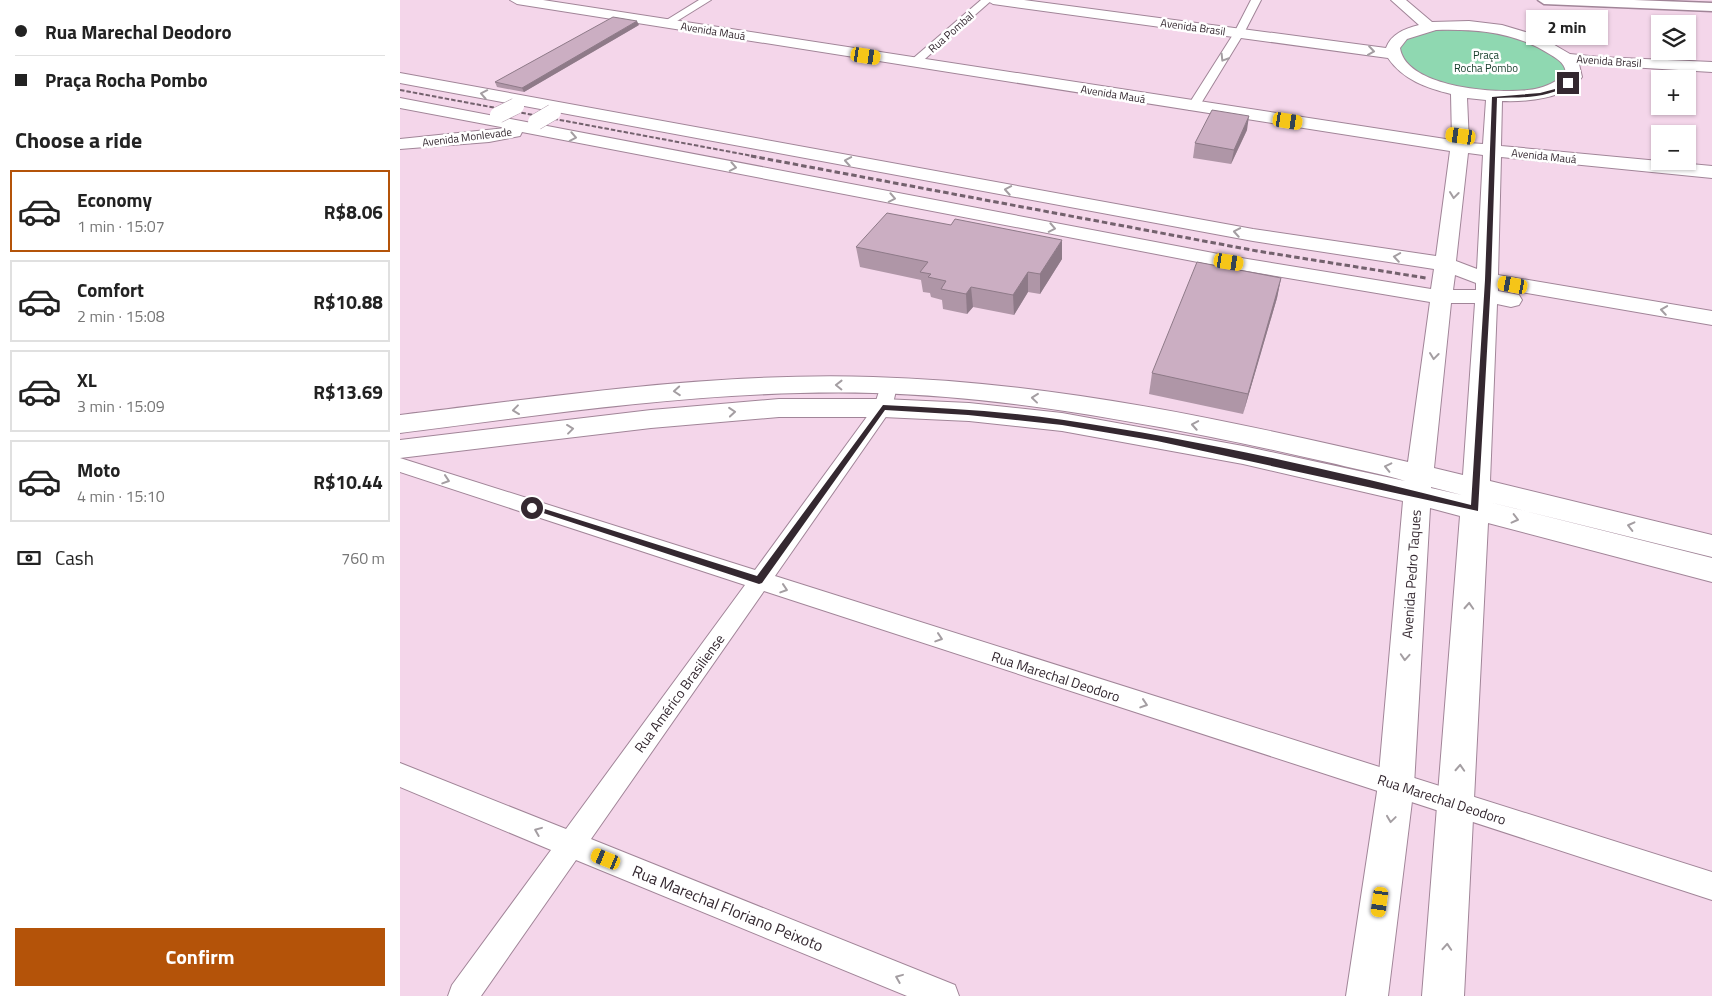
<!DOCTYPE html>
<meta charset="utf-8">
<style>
body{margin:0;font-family:"Titillium Web",sans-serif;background:#f2f2f2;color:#222;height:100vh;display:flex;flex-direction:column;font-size:19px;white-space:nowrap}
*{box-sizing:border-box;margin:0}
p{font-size:16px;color:#767676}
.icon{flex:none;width:28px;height:28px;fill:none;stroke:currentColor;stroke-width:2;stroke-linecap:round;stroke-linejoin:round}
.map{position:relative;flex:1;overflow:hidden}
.sheet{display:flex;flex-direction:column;background:#fff;width:400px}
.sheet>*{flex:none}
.banner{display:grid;align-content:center;height:110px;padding:0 15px;background:#fff}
.buttons{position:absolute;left:1251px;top:15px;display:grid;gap:10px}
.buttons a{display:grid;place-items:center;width:45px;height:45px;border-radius:0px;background:#fff;box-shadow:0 1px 4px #0004;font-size:25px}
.end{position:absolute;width:22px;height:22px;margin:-11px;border:6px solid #342830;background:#fff;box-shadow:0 0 0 2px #fff}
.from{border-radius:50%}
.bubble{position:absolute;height:35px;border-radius:0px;background:#fff;box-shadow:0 1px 4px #0004;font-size:16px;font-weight:700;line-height:35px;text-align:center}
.car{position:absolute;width:15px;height:30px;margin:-15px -8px;border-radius:6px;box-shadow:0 0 4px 1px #0007;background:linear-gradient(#f5c518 24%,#345 0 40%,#f5c518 0 76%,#345 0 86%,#f5c518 0)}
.banner b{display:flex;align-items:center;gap:18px;height:48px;font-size:19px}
.banner b+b{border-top:1px solid #e0e0e0}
.banner i{width:12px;height:12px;background:#222}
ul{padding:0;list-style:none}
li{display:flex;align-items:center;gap:15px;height:82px;margin:0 10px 8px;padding:0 5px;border:2px solid #e0e0e0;border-radius:0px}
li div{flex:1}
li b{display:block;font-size:19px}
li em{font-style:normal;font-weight:700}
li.selected{border-color:#b45309}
li>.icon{width:45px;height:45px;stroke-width:1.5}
h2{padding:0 15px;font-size:22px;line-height:60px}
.pay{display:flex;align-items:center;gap:12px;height:55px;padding:0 15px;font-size:19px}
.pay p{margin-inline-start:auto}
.button{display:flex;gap:10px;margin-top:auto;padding:10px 15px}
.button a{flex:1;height:58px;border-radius:0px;background:#b45309;color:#fff;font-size:20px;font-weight:700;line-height:58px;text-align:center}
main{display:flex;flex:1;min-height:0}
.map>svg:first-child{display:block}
.green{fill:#8fd8b1}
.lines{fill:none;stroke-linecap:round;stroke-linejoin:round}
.minor-casing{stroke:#a18598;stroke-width:2}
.tertiary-casing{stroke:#a18598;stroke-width:3}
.secondary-casing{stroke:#a18598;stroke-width:2}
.minor{fill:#fff;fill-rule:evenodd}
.tertiary{fill:#fff;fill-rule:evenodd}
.secondary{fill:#fff;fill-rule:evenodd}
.rail-far1{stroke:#73616d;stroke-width:2;stroke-dasharray:4.5 2;stroke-linecap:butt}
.rail{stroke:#73616d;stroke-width:3;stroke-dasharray:5.5 3;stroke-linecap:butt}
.secondary-bridge-casing{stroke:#a18598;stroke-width:17;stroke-linecap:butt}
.secondary-bridge{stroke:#fff;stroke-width:16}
.wall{fill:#af96a7}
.shaded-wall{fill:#8e7a88}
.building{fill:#cbaec2;stroke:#8e7a88}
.oneway{stroke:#a49ea2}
.route{fill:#342830}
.labels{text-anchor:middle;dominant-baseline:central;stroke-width:5;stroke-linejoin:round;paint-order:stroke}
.far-street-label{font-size:11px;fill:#342830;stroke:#fff}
.far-park-label{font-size:11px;fill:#143b28;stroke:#fff}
.street-label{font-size:14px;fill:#342830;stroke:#fff}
.near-street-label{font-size:16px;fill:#342830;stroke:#fff}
</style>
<main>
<section class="sheet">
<div class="banner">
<b><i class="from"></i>Rua Marechal Deodoro</b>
<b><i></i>Praça Rocha Pombo</b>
</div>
<h2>Choose a ride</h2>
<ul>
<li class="selected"><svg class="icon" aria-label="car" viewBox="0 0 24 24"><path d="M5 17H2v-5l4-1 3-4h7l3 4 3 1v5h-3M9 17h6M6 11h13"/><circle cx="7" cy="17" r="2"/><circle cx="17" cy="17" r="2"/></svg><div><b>Economy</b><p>1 min · 15:07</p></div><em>R$8.06</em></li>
<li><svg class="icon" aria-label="car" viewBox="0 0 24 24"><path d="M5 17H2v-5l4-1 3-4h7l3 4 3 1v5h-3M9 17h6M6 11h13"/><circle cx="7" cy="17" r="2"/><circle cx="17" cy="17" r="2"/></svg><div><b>Comfort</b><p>2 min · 15:08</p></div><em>R$10.88</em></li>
<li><svg class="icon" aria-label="car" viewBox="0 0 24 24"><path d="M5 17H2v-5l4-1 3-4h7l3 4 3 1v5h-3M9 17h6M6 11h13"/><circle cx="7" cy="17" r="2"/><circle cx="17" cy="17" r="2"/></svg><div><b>XL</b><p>3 min · 15:09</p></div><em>R$13.69</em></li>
<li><svg class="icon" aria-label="car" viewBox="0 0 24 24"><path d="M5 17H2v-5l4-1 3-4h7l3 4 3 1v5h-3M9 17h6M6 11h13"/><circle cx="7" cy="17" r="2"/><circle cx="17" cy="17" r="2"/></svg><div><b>Moto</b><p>4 min · 15:10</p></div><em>R$10.44</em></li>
</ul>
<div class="pay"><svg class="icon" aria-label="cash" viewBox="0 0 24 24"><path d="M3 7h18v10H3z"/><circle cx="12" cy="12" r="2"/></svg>Cash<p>760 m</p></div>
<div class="button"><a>Confirm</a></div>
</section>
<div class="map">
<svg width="1312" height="996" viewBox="0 0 1312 996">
<rect width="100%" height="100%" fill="#f4d6ea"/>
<polygon class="green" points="1036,26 1129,37 1176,72 1140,94 1059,91 1000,64 994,43"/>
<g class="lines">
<defs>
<g id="minor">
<polygon points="299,0 311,0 269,26 261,26 260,24"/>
<polygon points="581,0 592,0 518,65 510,65 510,61"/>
<polygon points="851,0 861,0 844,33 797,110 789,110 787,107 834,33"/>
<polygon points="488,380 494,382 497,386 492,408 375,576 1312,872 1312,900 364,591 191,839 555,985 559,996 507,996 176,860 81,996 48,996 52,985 151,850 0,787 0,763 166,829 345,585 0,472 0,458 355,570 474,407 482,382"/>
</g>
<polygon id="tertiary" points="1138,0 1234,0 1312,3 1312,11 1144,4"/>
<path id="secondary" d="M110 0H143L1052 140 1051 94C1027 88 1003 80 988 58L593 4 586 0H624L986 48C991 34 1004 29 1019 25L991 0H1006L1032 22 1069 21 1102 25 1139 36 1170 54 1199 57 1312 62V72L1179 64 1182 77C1167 99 1126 102 1102 101L1101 146 1312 166V178L1101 157 1098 275 1312 311V325L1098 288V291L1119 295 1122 300 1119 305 1111 307 1097 304 1090 481 1312 535V557L1089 502 1312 558V582L1088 523 1064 996H1022L1060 516 1030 508 1014 785 988 996H946L978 785 1003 501 843 464 662 431 569 421 483 417H379L251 428 0 458V440L251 410 379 399H483L569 403 662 413 843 446 1005 481C984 474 959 470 936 464 895 455 853 445 811 437 699 415 587 396 473 393 314 389 156 413 0 433V415C157 396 315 372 473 377 654 382 832 421 1008 462L1030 302 829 268 122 132 120 136 89 142 0 149V139L106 128 0 108V98L829 256 1031 289 1034 269 853 241 0 83V73L853 229 1036 256 1050 151 117 4ZM1036 30C1077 29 1116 32 1151 55 1159 60 1166 64 1166 75 1156 81 1147 87 1135 89 1103 95 1006 89 1000 48L1007 39ZM1067 98 1086 100 1083 144 1069 143ZM1068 153 1083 155 1077 269 1056 261ZM1055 275 1076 283V290H1053ZM1051 303H1075L1063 475 1034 468ZM1031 487 1062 495 1031 488Z"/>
</defs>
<use href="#minor" class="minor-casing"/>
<use href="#tertiary" class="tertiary-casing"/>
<use href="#secondary" class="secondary-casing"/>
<use href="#minor" class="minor"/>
<use href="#tertiary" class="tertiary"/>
<use href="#secondary" class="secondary"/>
<polyline class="rail-far1" points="0,90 358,157"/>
<polyline class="rail" points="351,156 857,251 1026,278"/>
<defs>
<g id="secondary-bridge">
<polyline points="98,115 116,106"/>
<polyline points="136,122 153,112"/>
</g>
</defs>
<use href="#secondary-bridge" class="secondary-bridge-casing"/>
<use href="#secondary-bridge" class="secondary-bridge"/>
</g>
<g class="wall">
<polygon points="239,25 124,92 97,87 95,82"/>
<polygon points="847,130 831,164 793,158 795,143"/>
<polygon points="551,225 662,259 640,294 628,292 614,315 573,307 567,314 543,309 542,300 531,297 530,293 523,292 521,280 460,267 456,247"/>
<polygon points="881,278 877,298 843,414 749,394 752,373"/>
</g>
<g class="shaded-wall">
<polygon points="237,21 239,25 124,92 122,88"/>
<polygon points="849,116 847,130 831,164 834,150"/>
<polygon points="662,240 662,259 640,294 640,274"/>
<polygon points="628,272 628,292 614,315 613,295"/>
<polygon points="881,278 877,298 843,414 848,394"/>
<polygon points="571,287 573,307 567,314 566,294"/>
</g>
<g class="building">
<polygon points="213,17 237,21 122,88 95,82"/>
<polygon points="812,110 849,116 834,150 795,143"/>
<polygon points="487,213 551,225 555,219 662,240 640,274 628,272 613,295 571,287 566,294 541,289 546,281 528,277 531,274 520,272 528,262 456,247"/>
<polygon points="797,262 881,278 848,394 752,373"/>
</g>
<defs><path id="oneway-chevron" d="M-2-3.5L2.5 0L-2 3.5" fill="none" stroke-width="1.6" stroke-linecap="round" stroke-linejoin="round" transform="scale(1.25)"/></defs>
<g class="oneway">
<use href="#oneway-chevron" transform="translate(971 51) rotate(8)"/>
<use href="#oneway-chevron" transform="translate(824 58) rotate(122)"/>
<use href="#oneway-chevron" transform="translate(84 94) rotate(-169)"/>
<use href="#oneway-chevron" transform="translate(173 137) rotate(11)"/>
<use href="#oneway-chevron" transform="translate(448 161) rotate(-170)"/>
<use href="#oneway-chevron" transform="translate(333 167) rotate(11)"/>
<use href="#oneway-chevron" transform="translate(608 190) rotate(-170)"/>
<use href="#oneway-chevron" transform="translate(1054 195) rotate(97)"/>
<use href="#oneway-chevron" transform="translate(492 198) rotate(11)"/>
<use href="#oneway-chevron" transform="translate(652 228) rotate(11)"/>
<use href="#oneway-chevron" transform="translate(837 232) rotate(-170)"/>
<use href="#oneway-chevron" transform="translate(997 257) rotate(-171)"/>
<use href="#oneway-chevron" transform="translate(1264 310) rotate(-171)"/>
<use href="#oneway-chevron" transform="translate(1034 356) rotate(97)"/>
<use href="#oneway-chevron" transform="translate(439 385) rotate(-179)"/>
<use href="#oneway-chevron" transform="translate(277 391) rotate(176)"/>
<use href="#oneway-chevron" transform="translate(635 398) rotate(-174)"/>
<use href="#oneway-chevron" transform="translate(116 410) rotate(173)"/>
<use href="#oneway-chevron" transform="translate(332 412) rotate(-5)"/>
<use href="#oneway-chevron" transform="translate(795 425) rotate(-170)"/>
<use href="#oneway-chevron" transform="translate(170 429) rotate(-7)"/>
<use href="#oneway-chevron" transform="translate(988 467) rotate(-167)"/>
<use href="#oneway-chevron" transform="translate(46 480) rotate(18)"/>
<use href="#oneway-chevron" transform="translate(1115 519) rotate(14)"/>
<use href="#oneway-chevron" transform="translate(1231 526) rotate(-166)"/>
<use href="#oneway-chevron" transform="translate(384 589) rotate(18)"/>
<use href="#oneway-chevron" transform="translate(1069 606) rotate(-87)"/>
<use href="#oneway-chevron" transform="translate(539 638) rotate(18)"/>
<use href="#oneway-chevron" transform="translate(1005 657) rotate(94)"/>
<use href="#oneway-chevron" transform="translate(744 704) rotate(18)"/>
<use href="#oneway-chevron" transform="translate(1060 768) rotate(-87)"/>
<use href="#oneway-chevron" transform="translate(991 819) rotate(98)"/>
<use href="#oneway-chevron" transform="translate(138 831) rotate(-158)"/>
<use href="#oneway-chevron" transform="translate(1047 947) rotate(-86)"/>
<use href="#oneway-chevron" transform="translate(499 978) rotate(-158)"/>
</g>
<path class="route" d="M1166 82 1170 83C1150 99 1122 97 1097 98L1091 280 1078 511 757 441 662 425 568 415 485 410 362 583 359 584 128 508 132 505 357 576 483 405C543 408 604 411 664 420 801 440 937 471 1071 505L1085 280 1092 97 1140 93 1155 89Z"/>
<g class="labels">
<g class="far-street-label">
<text transform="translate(793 27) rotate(8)">Avenida Brasil</text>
<text transform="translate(313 31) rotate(9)">Avenida Mauá</text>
<text transform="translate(551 32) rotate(-41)">Rua Pombal</text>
<text transform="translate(1209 61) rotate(4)">Avenida Brasil</text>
<text transform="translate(713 94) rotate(9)">Avenida Mauá</text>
<text transform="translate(67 137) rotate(-7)">Avenida Monlevade</text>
<text transform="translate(1144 156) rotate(6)">Avenida Mauá</text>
</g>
<g class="far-park-label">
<text x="1086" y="55">Praça<tspan x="1086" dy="13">Rocha Pombo</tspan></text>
</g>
<g class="street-label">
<text transform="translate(1011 574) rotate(-86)">Avenida Pedro Taques</text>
<text transform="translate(656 676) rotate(18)">Rua Marechal Deodoro</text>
<text transform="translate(279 693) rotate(-54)">Rua Américo Brasiliense</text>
<text transform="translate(1042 799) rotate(18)">Rua Marechal Deodoro</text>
</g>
<g class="near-street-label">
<text transform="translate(328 908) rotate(22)">Rua Marechal Floriano Peixoto</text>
</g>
</g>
</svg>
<div class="buttons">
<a><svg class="icon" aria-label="layers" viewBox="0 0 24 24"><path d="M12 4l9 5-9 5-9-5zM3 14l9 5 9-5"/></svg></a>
<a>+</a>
<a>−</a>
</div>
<i class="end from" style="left:132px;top:508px"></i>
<i class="end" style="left:1168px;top:83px"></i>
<div class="bubble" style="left:1126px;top:10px;width:82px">2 min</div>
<i class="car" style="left:466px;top:56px;rotate:99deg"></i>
<i class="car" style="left:888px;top:121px;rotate:99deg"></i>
<i class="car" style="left:1061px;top:136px;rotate:278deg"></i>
<i class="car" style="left:829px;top:262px;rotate:99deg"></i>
<i class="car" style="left:1113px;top:285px;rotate:280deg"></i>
<i class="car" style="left:206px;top:859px;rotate:292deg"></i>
<i class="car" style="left:980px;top:902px;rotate:188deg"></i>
</div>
</main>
